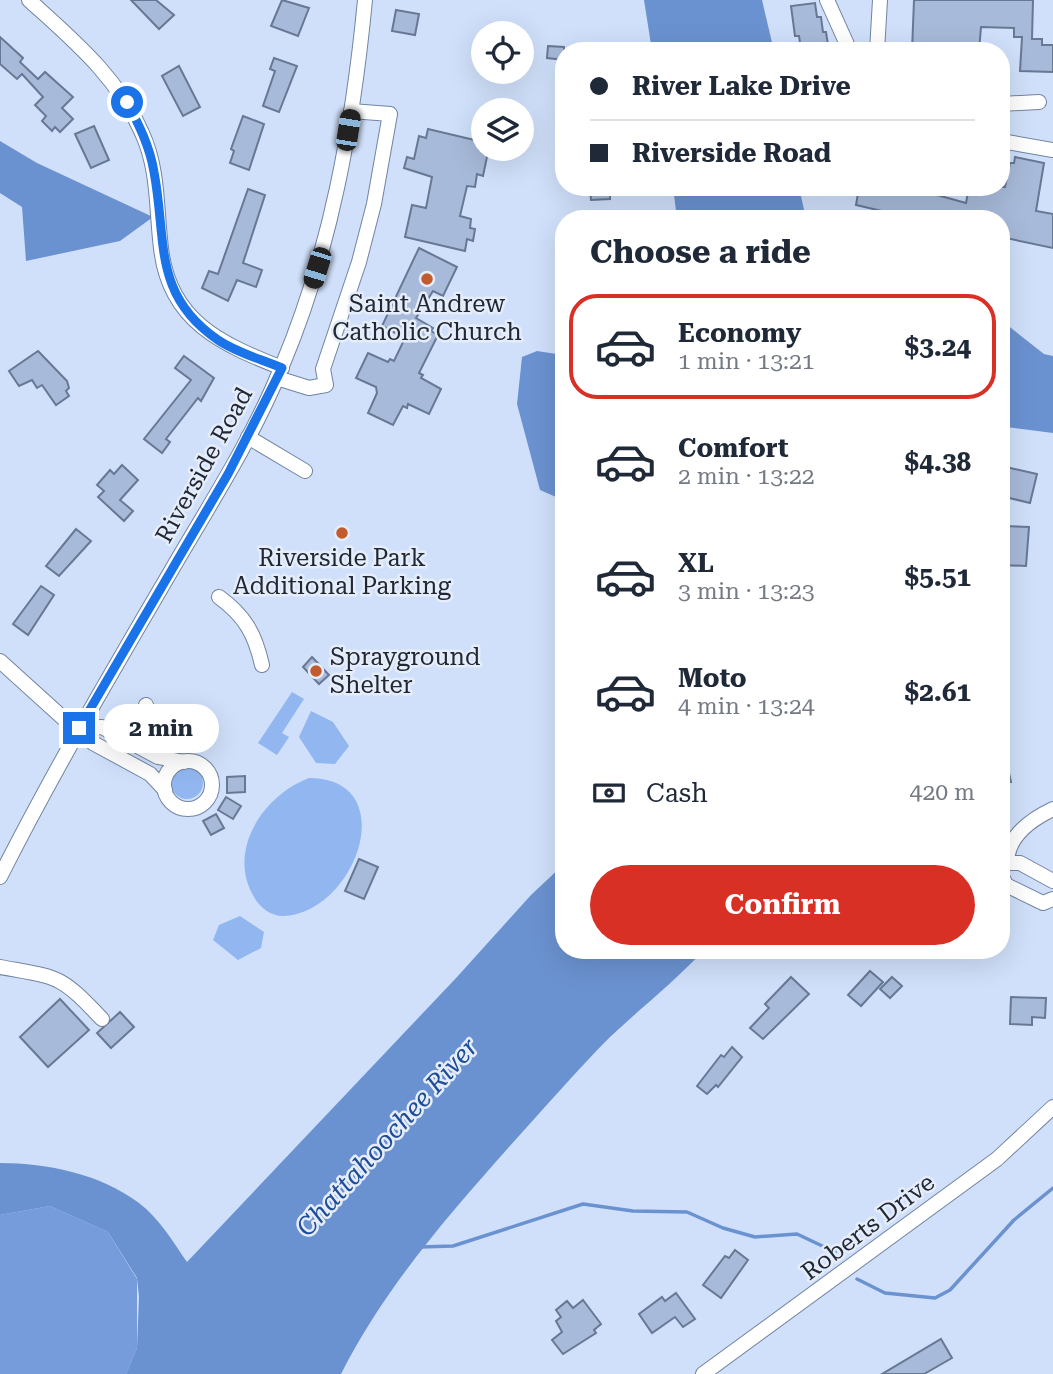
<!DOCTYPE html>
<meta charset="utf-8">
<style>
body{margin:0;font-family:"Roboto Serif",serif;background:#f2f2f3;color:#1f2937;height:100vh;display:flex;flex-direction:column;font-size:26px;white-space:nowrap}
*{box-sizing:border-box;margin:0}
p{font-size:23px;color:#747a83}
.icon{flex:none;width:38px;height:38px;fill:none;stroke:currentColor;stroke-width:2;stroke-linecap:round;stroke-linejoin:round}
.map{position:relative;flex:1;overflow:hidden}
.drawer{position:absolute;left:555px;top:210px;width:455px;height:749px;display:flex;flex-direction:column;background:#fff;border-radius:28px;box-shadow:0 7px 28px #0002}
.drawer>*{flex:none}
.hud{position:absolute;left:555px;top:42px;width:455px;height:154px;border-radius:28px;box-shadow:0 7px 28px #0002;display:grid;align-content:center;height:154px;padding:0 35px;background:#fff}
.tools{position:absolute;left:471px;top:21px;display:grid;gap:14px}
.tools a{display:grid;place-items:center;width:63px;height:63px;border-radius:50%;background:#fff;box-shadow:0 7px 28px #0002;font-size:35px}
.end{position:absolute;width:32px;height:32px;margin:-16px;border:9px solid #1a73e8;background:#fff;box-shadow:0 0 0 4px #fff}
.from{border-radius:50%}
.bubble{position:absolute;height:49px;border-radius:24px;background:#fff;box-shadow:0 7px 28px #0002;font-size:23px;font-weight:700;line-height:49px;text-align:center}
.car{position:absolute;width:21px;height:42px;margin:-21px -10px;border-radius:9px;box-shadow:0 0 5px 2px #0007;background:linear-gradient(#222 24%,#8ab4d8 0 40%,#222 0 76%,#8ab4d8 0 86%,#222 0)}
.hud b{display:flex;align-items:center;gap:24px;height:66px;font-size:26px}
.hud b+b{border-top:2px solid #e0e1e3}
.hud i{width:18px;height:18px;background:#1f2937}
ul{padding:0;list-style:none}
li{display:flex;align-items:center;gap:21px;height:105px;margin:0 14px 10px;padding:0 21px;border:4px solid transparent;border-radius:28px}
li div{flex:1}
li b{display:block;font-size:26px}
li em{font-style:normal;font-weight:700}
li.current{border-color:#d93025}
li>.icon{width:63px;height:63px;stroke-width:1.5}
h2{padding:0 35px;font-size:32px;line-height:84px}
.pay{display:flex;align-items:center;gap:18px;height:77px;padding:0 35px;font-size:26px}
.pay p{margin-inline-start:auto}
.cta{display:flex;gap:14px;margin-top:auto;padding:14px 35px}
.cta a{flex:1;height:80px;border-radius:42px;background:#d93025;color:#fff;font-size:28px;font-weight:700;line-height:80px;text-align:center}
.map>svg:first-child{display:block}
.green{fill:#92b6f0}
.forest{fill:#769cdb}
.water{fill:#6b92d0}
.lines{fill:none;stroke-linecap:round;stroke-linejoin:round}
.stream{stroke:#6b92d0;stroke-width:3.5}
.building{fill:#a7bad9;stroke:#677895;stroke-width:2}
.minor-casing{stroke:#7184a1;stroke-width:16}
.minor{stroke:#fff;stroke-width:14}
.route{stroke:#1a73e8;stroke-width:9}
.poi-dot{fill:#c25c2f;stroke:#e5edfa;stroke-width:2.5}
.labels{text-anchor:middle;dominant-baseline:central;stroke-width:5;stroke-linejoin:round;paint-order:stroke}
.poi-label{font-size:24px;fill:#212834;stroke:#e5edfa}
.street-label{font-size:24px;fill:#212834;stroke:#e5edfa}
.water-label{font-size:26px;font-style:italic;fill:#1e4c97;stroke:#e5edfa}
</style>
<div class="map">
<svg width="1053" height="1374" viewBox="0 0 1053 1374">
<rect width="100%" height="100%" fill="#d0e0fa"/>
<g class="green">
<polygon points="292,692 304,699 282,733 289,737 277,755 258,743"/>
<polygon points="311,711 333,722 349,746 335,764 316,763 299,737"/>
<circle cx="187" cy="783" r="16"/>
<path d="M309 778C403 778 357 913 283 916 271 916 260 908 254 897 226 850 264 795 309 778Z"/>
<polygon points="240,916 264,932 261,948 238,960 213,940 219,925"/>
</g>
<polygon class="forest" points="50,1206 108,1232 137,1279 137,1348 126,1374 0,1374 0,1215"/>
<g class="water">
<polygon points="644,0 762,0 774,51 652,51"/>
<polygon points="0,141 37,163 153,217 120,241 26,261 22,207 0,193"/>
<polygon points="673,187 799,187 806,219 677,219"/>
<polygon points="1001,324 1006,324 1044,354 1053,356 1053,433 1006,427 1001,401"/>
<polygon points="537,351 563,355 563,500 540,490 517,404 522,357"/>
<path d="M563 865 564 950H704C674 982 641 1008 610 1037 575 1072 542 1111 509 1147 446 1218 384 1289 341 1374H126L137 1348 139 1297 137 1278 108 1232 50 1206 0 1215V1163C48 1163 100 1174 139 1203 160 1219 173 1242 187 1262L457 977 531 895Z"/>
</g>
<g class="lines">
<g class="stream">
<polyline points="1001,427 1006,427"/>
<polyline points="420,1247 453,1246 583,1204 633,1211 687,1212 723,1228 755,1237 797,1234 835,1252"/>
<polyline points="857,1279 885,1293 935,1298 950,1290 1014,1220 1053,1188"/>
</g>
</g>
<g class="building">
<polygon points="131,0 156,0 174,15 159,29"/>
<polygon points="282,0 309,8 298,36 271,26"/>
<polygon points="914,0 1033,0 1032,39 1042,39 1042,45 1053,45 1053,72 1020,71 1022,37 1014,37 1014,28 981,27 979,51 912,51"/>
<polygon points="815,3 817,17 821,17 823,32 826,32 829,51 801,49 799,36 795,36 791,6"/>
<polygon points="396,10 419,14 415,35 392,31"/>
<polygon points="0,37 23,58 20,62 38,79 45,72 73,97 62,108 73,119 60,132 55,127 52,131 42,121 46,116 35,105 43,97 22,74 17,79 0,64"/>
<polygon points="548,46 564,47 564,60 547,58"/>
<polygon points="274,58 297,66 279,112 263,106 275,71 270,69"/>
<polygon points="179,66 200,107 183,116 162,76"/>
<polygon points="243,116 264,124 249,170 230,163 234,151 231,149"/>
<polygon points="94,126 109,160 91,168 75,134"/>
<polygon points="428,129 483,142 483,151 488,152 483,176 477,174 475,187 467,186 460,216 471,219 470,228 475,229 473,241 467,239 465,251 405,237 412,205 426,208 432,177 404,168 407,157 414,159 419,136 426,138"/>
<polygon points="1015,157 1044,163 1036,211 1053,214 1053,248 1001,237 1001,219 916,219 856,205 859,187 908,187 966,203 969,187 1005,187 1010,163 1014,163"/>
<polygon points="590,187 610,187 610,199 591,200"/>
<polygon points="248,189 265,195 243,263 262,270 256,287 237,280 228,301 202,288 209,271 218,274"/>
<polygon points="419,248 457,267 443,296 433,291 416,318 433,328 431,331 438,335 419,373 423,375 421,378 441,389 429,414 408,404 407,408 403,406 393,425 368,413 377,393 376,387 356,378 368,353 388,362 390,359 394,361 405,338 382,326"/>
<polygon points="38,351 67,381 69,388 66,391 69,396 56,405 42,385 37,388 32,380 19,386 9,371"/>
<polygon points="184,356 214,378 201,401 198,398 166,439 170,442 162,453 144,439 191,380 175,368"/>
<polygon points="122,465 138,480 120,500 133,511 124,521 98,497 104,491 97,485 110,470 114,474"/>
<polygon points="1006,467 1037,474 1030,503 1001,496 1001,470 1005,471"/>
<polygon points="1002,526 1029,527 1026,566 1001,565"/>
<polygon points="76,529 91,541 59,576 46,566"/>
<polygon points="41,586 54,595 28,635 13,624"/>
<polygon points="312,657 329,675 319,684 303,667"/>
<polygon points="1005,755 1011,782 1001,784 1001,756"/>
<polygon points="245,776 245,792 227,793 227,777"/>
<polygon points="226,797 241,806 233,819 218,810"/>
<polygon points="216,814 224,828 211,835 203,821"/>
<polygon points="359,859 378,867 364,899 345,891"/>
<polygon points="870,971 883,982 861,1006 848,995"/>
<polygon points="791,977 809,994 763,1039 750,1028 769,1008 765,1004"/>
<polygon points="892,977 902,986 890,998 880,989"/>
<polygon points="1011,997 1046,998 1045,1018 1032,1017 1032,1025 1010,1024"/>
<polygon points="60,999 89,1030 48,1067 20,1037"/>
<polygon points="120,1012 134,1027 111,1048 97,1033"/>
<polygon points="732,1047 742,1057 718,1087 716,1085 707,1094 697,1086 721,1055 724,1057"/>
<polygon points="735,1250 748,1260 721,1298 703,1285 725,1256 729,1258"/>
<polygon points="676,1293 695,1319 683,1327 675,1317 652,1333 639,1314 662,1297 665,1301"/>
<polygon points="583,1300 601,1324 594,1330 596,1333 563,1354 552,1340 562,1332 556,1321 561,1317 556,1310 567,1301 573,1308"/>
<polygon points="941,1339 952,1358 924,1374 882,1374"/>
</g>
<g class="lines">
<defs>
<g id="minor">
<path d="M29 0C73 40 118 77 142 133 159 170 156 208 161 248 169 321 221 344 282 368"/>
<polyline points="827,0 850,51"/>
<polyline points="877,51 880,0"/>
<polyline points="1001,104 1039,102"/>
<polyline points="1001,141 1053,150"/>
<polyline points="277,378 309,388 326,385 323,369 359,262 374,204 390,114 351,111"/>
<polyline points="248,437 305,471"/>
<path d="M219 597C245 616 255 634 262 665"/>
<polyline points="0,661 63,718 79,728 93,743 150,774 165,790"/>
<path d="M146 705C152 730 167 736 187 720"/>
<polyline points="79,728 102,727 158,757 184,762"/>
<circle cx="188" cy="785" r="24"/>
<path d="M1007 863C1007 836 1032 819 1053 809"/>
<polyline points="1002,868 1007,863 1020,863 1053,881"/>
<polyline points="1001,874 1006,885 1043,903 1053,899"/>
<path d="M0 877C53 772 112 672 171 571 210 504 253 438 282 366 331 250 353 125 365 0"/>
<path d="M0 967C60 978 59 974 102 1019"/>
<polyline points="703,1374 997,1159 1053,1107"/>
</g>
</defs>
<use href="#minor" class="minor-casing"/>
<use href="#minor" class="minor"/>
</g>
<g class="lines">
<path class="route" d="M79 728 228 474 282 368C261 359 237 353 218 340 152 295 167 240 154 172 150 147 139 125 127 102"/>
</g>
<g class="poi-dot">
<circle cx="427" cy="279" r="7"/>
<circle cx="342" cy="533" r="7"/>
<circle cx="316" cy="671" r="7"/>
</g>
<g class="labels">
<g class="poi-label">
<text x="427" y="304">Saint Andrew<tspan x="427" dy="28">Catholic Church</tspan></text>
<text x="342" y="558">Riverside Park<tspan x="342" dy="28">Additional Parking</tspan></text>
<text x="330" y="657" text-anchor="start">Sprayground<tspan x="330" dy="28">Shelter</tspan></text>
</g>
<g class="street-label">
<text transform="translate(204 465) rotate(-61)">Riverside Road</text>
<text transform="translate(868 1227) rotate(-37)">Roberts Drive</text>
</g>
<g class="water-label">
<text transform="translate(387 1137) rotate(-48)">Chattahoochee River</text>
</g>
</g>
</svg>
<div class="tools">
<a><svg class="icon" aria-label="locate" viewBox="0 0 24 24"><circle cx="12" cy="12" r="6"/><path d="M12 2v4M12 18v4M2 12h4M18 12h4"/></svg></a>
<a><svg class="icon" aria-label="layers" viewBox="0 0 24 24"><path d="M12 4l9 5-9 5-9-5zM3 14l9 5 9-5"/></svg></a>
</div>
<i class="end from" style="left:127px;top:102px"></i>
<i class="end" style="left:79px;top:728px"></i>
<div class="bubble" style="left:103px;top:704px;width:116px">2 min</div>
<i class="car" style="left:348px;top:130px;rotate:9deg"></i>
<i class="car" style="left:317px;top:268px;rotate:197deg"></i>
<div class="hud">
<b><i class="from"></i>River Lake Drive</b>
<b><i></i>Riverside Road</b>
</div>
<section class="drawer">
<h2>Choose a ride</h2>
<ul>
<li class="current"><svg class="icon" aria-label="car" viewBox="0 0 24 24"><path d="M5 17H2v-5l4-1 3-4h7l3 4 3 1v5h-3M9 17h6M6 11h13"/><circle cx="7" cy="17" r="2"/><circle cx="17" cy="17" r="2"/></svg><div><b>Economy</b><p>1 min · 13:21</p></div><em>$3.24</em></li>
<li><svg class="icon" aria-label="car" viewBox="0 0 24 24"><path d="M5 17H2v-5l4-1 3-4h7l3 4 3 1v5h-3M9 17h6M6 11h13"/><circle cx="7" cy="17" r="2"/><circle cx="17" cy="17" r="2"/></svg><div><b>Comfort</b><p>2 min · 13:22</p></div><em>$4.38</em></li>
<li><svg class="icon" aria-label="car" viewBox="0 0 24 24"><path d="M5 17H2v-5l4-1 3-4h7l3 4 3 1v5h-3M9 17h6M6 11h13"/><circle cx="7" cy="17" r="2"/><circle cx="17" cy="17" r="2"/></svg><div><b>XL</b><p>3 min · 13:23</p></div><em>$5.51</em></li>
<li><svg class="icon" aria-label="car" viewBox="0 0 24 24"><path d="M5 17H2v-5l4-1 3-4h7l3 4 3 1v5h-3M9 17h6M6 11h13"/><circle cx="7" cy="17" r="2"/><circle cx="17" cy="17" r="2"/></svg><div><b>Moto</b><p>4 min · 13:24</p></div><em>$2.61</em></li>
</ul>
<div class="pay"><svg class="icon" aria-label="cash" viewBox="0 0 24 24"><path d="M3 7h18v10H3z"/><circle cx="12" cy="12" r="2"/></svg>Cash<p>420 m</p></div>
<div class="cta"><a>Confirm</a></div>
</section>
</div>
